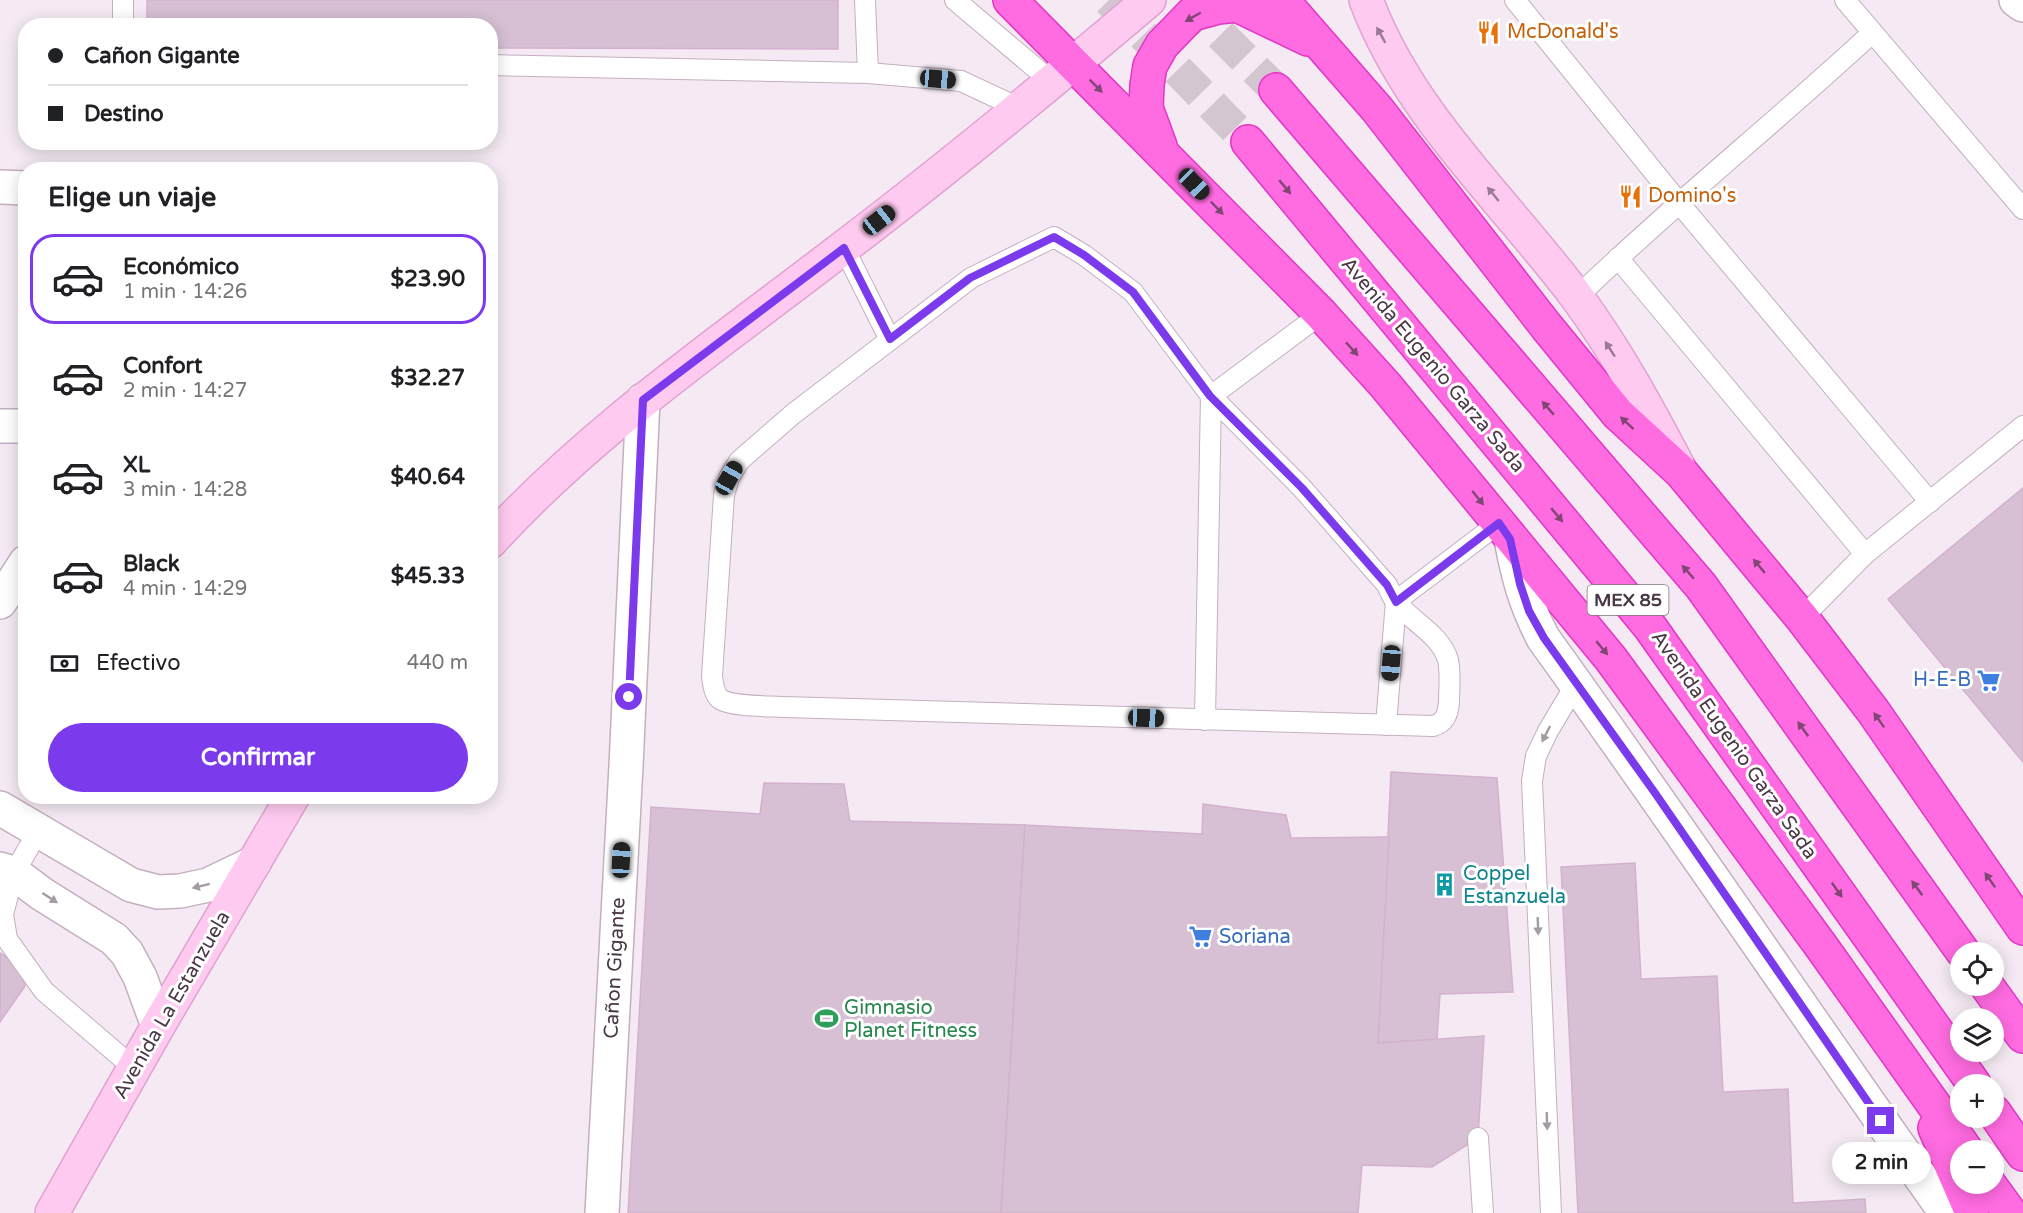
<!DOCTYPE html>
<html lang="es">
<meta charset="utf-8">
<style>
body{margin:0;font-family:"Varela Round",sans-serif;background:#f2f2f2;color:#202124;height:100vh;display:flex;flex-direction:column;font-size:22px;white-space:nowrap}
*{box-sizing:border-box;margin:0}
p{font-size:20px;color:#757577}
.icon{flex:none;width:33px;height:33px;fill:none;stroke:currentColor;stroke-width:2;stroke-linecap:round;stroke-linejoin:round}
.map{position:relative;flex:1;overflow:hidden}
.panel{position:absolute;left:18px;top:162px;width:480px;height:642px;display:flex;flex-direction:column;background:#fff;border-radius:24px;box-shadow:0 3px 15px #0003}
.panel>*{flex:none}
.banner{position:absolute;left:18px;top:18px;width:480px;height:132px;border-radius:24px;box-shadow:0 3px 15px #0003;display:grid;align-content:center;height:132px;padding:0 30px;background:#fff}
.tools{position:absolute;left:1950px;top:942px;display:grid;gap:12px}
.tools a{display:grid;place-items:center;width:54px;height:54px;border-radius:50%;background:#fff;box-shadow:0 3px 15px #0003;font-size:30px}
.end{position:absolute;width:27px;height:27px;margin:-14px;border:8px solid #7c3aed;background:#fff;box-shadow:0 0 0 3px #fff}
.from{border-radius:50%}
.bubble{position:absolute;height:42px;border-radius:21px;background:#fff;box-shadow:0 3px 15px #0003;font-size:20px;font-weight:800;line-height:42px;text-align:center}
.car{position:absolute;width:18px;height:36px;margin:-18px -9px;border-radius:8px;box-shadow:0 0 4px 2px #0007;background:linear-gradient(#222 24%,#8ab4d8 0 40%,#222 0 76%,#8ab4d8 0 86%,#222 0)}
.banner b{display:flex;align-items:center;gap:21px;height:57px;font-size:22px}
.banner b+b{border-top:2px solid #e0e0e0}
.banner i{width:15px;height:15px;background:#202124}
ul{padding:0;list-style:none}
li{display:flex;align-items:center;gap:18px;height:90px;margin:0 12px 9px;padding:0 18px;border:3px solid transparent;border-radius:24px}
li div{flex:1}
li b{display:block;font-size:22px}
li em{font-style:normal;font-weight:800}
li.selected{border-color:#7c3aed}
li>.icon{width:54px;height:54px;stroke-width:1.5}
h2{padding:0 30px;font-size:27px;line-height:72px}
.pay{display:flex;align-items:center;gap:15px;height:66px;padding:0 30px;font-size:22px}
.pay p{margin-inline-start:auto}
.action{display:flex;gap:12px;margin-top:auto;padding:12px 30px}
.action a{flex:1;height:69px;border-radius:36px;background:#7c3aed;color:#fff;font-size:24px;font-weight:800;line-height:69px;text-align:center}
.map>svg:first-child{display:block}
.building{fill:#d7bfd4;stroke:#d3b2ce;stroke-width:1.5}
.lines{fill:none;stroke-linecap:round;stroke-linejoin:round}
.highway-tunnel{stroke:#d3c6d1;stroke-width:33;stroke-dasharray:33 16;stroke-linecap:butt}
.lane-casing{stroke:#c4afc0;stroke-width:22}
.street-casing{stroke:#c4afc0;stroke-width:36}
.secondary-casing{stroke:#e2a1d0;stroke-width:36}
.highway-casing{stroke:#e237c5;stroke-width:36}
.lane{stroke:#fff;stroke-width:20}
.street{stroke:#fff;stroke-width:33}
.secondary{stroke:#ffcaef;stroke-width:33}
.highway{stroke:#ff6be1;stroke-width:33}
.oneway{fill:#804775}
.oneway2{fill:#9b7a93}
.oneway3{fill:#a49ca3}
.route{stroke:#7c3aed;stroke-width:8}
.labels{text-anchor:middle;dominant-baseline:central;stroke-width:6;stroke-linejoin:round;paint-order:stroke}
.shield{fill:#fff;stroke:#80747e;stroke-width:1.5}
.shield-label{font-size:18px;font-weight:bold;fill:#4a3847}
.food-label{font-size:20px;fill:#c56008;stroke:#fff;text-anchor:start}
.street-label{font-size:20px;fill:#4a3847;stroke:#fff}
.shop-label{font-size:20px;fill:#366cbe;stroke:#fff;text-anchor:end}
.culture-label{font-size:20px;fill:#0d838f;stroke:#fff;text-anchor:start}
.leisure-label{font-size:20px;fill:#27864d;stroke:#fff;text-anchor:start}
</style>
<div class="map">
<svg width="2023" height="1213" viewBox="0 0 2023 1213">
<rect width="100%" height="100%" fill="#f5eaf3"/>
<g class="building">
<polygon points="147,0 838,0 838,49 490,48 490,26 147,26"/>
<polygon points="2023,488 2023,762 1888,599"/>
<polygon points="1391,772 1497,778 1513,992 1440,994 1437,1039 1378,1043"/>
<polygon points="764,783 844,784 850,821 1025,825 1001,1213 628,1213 651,807 760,814"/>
<polygon points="1203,804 1286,815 1291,838 1389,837 1378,1043 1484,1036 1478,1138 1432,1167 1362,1165 1358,1213 1001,1213 1025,825 1202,834"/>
<polygon points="1635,863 1641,979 1717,976 1723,1092 1788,1089 1793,1203 1865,1199 1866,1213 1578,1213 1561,867"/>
<polygon points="0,953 19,965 25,986 0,1022"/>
</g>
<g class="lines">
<g class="highway-tunnel">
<polyline points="1109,0 1248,142"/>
<polyline points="1186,0 1276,90"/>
</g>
<defs>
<g id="lane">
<polyline points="865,0 868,73"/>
<polyline points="955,0 1052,82"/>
<polyline points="1515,0 1679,203 1930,502"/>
<polyline points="1845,0 2023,209"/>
<polyline points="123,26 123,0"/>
<polyline points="490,65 868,73 961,81 1019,108"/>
<path d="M1054 237 1084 255 1133 292 1211 396 1302 488 1387 585C1390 591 1392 597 1396 602 1411 621 1441 635 1448 660 1451 674 1449 688 1449 702 1448 714 1445 723 1433 726L784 707C769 706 732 707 720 699 714 694 713 684 712 676L724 495 729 478 739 461 793 414 971 278Z"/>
<polyline points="844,248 890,340"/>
<polyline points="1618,258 1865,554"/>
<path d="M1577 297C1672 205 1775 123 1872 33"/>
<polyline points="1802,618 1865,554 2023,426"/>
<polyline points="1205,720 1211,396 1321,314"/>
<polyline points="1386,725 1396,601 1499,523"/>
<polyline points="39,830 14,873 3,914 7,939 44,991 135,1069"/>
<polyline points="1478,1138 1483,1213"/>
<polyline points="1551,1213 1532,781 1536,756 1548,731 1576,684"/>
</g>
<g id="street">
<polyline points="2016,0 2023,5"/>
<polyline points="0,187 26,188"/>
<polyline points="0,426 26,426"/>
<path d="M1511 539C1518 577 1525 603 1543 638 1680 828 1811 1022 1946 1213"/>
<polyline points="0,602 26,562"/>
<polyline points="0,808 131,885 158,892 180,891 208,885 254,863"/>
<polyline points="0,869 14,873 42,894 114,939 127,953 140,977 158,1026"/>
<polyline points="602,1213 626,766 643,400"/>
</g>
<g id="secondary">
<path d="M1366 0C1409 115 1504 200 1576 296 1616 350 1648 409 1679 468"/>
<path d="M490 542C590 432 714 347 831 257 940 175 1045 88 1149 0"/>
<polyline points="52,1213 158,1026 293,796"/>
</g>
<g id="highway">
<polyline points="1010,0 1321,314 1386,386 1611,659 1821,946 1966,1150"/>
<polyline points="1282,0 1377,109 1546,326 1618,414 1681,472 1802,618 1873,711 2023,928"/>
<polyline points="1276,90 1701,586 1963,952"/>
<polyline points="1248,142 1650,627 1974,1084"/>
<polyline points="1160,146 1146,108 1147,85 1150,66 1162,45 1192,14 1218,7 1237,5 1308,39"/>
<polyline points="1987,986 2023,1036"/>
<polyline points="1994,1112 2023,1154"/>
<polyline points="1935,1128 1972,1213"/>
<polyline points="1989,1184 2010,1213"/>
</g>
</defs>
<use href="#lane" class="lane-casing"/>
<use href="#street" class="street-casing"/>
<use href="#secondary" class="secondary-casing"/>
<use href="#highway" class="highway-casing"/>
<use href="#lane" class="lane"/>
<use href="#street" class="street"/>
<use href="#secondary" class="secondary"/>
<use href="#highway" class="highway"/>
</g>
<defs><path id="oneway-solid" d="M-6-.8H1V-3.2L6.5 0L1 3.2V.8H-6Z" transform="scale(1.5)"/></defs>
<g class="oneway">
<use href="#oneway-solid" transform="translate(1193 17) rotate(150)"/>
<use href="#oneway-solid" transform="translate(1096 86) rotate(45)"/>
<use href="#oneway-solid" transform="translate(1285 187) rotate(50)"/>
<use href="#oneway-solid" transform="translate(1217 208) rotate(46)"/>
<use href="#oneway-solid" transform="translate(1352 349) rotate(48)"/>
<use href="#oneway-solid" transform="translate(1548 408) rotate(-131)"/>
<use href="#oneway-solid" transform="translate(1627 423) rotate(-137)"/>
<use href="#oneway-solid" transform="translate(1478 498) rotate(51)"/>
<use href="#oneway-solid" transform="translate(1557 515) rotate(50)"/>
<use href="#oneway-solid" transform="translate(1759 566) rotate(-130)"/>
<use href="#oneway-solid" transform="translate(1688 572) rotate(-131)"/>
<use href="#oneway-solid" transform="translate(1602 648) rotate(50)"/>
<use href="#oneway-solid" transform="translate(1879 720) rotate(-125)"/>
<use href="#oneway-solid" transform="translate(1803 729) rotate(-126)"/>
<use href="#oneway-solid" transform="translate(1990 880) rotate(-125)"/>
<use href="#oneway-solid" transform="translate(1917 888) rotate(-126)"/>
<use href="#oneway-solid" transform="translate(1837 890) rotate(55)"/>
</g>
<g class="oneway2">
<use href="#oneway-solid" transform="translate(1381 35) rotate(-119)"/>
<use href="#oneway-solid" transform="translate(1493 194) rotate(-129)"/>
<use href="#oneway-solid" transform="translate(1610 349) rotate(-123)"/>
</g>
<g class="oneway3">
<use href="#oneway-solid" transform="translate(1546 734) rotate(117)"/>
<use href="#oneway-solid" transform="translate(201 886) rotate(166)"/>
<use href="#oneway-solid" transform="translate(50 898) rotate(33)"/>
<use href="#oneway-solid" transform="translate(1538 926) rotate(88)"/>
<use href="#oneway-solid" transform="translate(1547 1121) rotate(88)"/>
</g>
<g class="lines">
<polyline class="route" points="629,697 643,400 844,248 890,339 970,278 1054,237 1084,255 1133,292 1210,396 1302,488 1387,585 1396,602 1499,523 1510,539 1520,584 1529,611 1544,638 1655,793 1881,1121"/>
</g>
<defs>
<symbol id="restaurant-bare" viewBox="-9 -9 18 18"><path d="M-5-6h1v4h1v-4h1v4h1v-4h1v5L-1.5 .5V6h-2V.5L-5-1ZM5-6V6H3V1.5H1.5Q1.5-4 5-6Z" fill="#e8710a" stroke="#fff" stroke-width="2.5" paint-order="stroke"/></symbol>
<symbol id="supermarket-bare" viewBox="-9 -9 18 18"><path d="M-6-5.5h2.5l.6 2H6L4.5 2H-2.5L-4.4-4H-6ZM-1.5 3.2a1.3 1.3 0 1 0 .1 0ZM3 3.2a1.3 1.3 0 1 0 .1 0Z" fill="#3f7fe0" stroke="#fff" stroke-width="2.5" paint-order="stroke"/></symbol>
<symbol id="building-bare" viewBox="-9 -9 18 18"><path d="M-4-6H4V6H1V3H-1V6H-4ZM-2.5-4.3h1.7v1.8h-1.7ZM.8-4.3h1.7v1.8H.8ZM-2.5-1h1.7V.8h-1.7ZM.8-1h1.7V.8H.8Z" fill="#0f9aa8" stroke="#fff" stroke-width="2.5" paint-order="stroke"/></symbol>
<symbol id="stadium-bare" viewBox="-9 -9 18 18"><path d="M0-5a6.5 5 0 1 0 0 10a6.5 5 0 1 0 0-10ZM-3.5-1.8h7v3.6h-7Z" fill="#2e9e5b" stroke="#fff" stroke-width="2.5" paint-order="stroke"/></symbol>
</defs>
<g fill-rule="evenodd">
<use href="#restaurant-bare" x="1472" y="16" width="33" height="33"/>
<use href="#restaurant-bare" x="1614" y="180" width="33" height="33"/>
<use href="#supermarket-bare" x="1972" y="664" width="33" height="33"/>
<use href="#building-bare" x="1428" y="868" width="33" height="33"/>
<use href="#supermarket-bare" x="1184" y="920" width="33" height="33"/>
<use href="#stadium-bare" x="810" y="1002" width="33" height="33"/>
</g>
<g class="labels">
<rect class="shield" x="1587.5" y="585" width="81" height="30" rx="4.5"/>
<g class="shield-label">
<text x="1628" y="600">MEX 85</text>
</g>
<g class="food-label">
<text x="1507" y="32">McDonald's</text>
<text x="1648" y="196">Domino's</text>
</g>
<g class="street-label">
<text transform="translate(1433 365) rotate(50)">Avenida Eugenio Garza Sada</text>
<text transform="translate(1734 745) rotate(55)">Avenida Eugenio Garza Sada</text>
<text transform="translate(615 968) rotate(-87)">Cañon Gigante</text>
<text transform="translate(172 1005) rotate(-60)">Avenida La Estanzuela</text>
</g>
<g class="shop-label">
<text x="1971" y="680">H-E-B</text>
<text x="1219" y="937" text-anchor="start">Soriana</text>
</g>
<g class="culture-label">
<text x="1463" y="874">Coppel<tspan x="1463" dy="23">Estanzuela</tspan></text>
</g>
<g class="leisure-label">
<text x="844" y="1008">Gimnasio<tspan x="844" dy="23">Planet Fitness</tspan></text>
</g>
</g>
</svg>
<div class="tools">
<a><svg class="icon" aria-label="locate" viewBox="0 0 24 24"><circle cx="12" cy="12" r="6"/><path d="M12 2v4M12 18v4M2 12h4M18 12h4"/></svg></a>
<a><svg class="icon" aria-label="layers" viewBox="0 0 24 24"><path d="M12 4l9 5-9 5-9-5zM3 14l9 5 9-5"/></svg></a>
<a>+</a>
<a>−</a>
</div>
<i class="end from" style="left:629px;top:697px"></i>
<i class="end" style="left:1881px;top:1121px"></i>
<div class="bubble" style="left:1832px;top:1142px;width:99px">2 min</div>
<i class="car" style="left:938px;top:79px;rotate:95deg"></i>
<i class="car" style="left:1194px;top:184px;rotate:136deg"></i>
<i class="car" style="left:879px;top:220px;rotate:52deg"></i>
<i class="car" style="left:729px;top:478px;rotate:29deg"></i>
<i class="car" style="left:1391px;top:663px;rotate:185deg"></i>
<i class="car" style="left:1146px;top:718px;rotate:92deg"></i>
<i class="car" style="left:621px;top:860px;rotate:3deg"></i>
<div class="banner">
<b><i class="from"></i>Cañon Gigante</b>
<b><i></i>Destino</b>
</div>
<section class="panel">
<h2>Elige un viaje</h2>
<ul>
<li class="selected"><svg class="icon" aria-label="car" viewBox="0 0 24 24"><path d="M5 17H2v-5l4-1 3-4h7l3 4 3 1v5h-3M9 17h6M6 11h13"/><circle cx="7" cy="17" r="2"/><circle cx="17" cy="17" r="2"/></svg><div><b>Económico</b><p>1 min · 14:26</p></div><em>$23.90</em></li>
<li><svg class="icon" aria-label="car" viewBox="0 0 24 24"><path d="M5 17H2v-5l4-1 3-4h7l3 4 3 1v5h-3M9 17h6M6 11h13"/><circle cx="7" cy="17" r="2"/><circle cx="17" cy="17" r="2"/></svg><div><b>Confort</b><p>2 min · 14:27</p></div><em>$32.27</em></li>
<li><svg class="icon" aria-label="car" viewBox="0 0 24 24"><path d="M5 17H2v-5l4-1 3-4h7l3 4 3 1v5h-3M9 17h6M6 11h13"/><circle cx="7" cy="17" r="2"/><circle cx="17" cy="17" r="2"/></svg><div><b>XL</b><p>3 min · 14:28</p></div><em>$40.64</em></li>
<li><svg class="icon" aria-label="car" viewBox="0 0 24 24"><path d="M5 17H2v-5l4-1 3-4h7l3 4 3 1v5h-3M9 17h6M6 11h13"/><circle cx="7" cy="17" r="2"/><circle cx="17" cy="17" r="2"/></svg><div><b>Black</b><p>4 min · 14:29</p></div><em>$45.33</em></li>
</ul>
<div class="pay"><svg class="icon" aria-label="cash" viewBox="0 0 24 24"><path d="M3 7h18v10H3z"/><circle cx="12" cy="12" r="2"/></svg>Efectivo<p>440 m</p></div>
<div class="action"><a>Confirmar</a></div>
</section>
</div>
